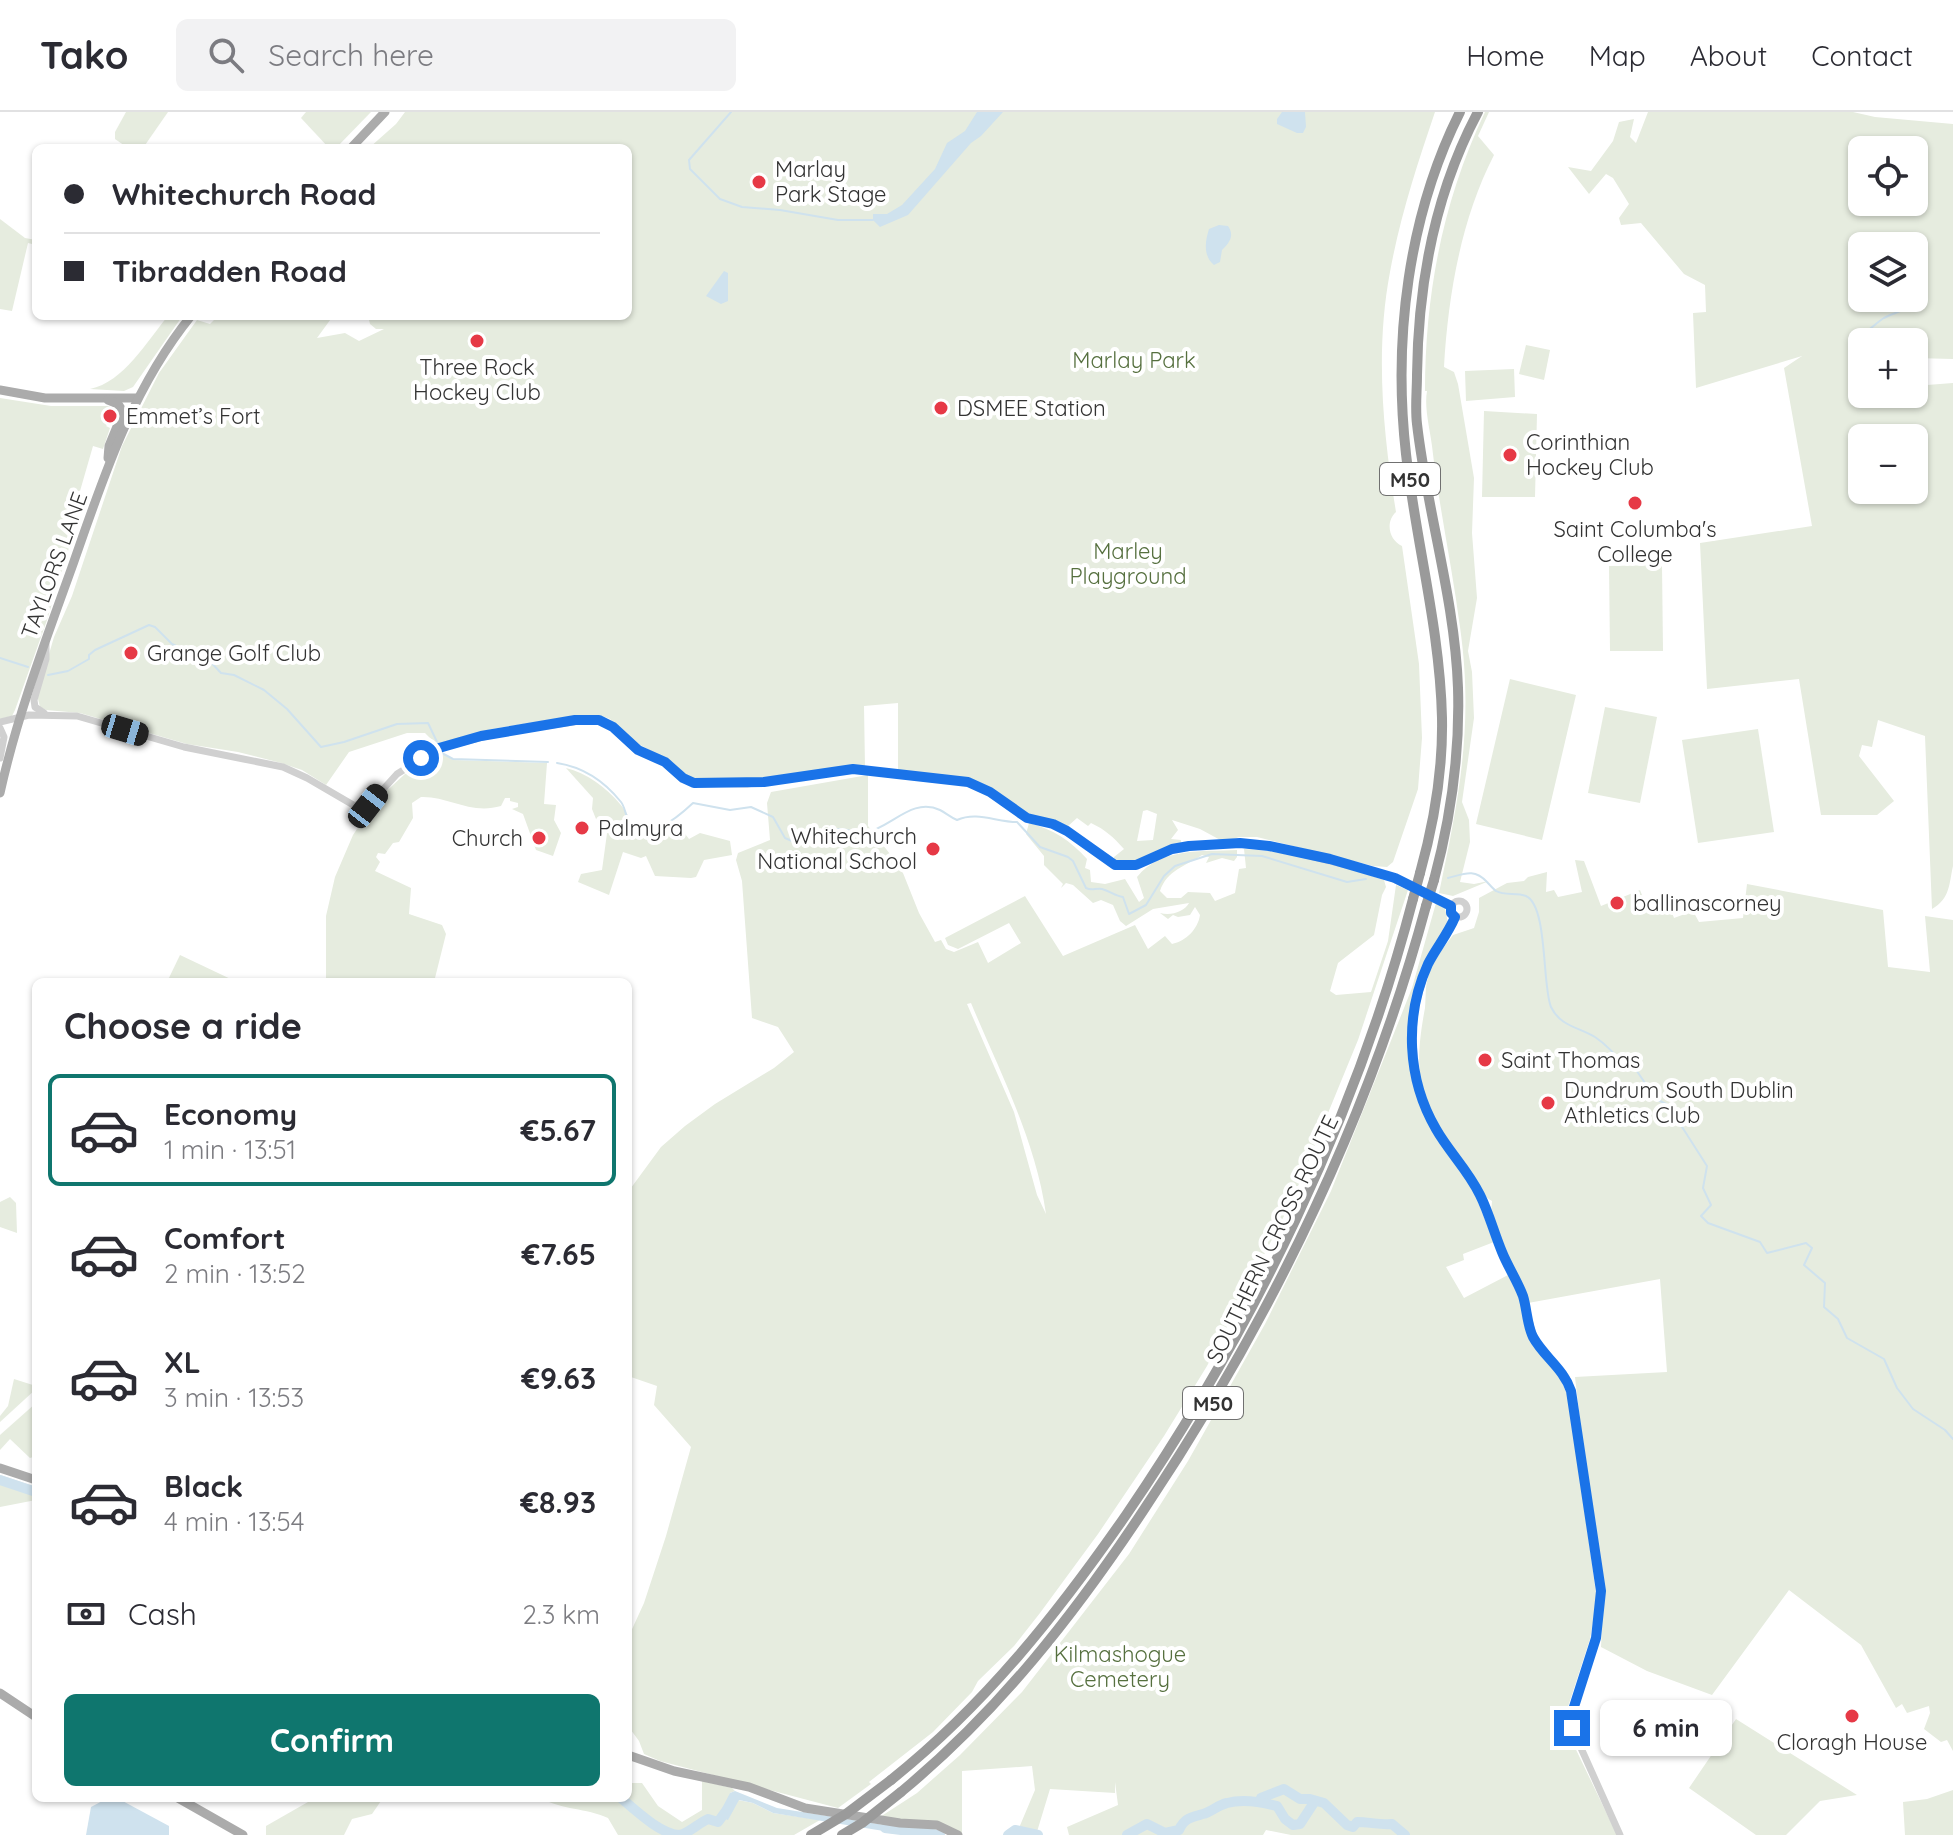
<!DOCTYPE html>
<meta charset="utf-8">
<style>
body{margin:0;font-family:Quicksand,sans-serif;background:#f2f2f3;color:#2b2b33;height:100vh;display:flex;flex-direction:column;font-size:30px;white-space:nowrap}
*{box-sizing:border-box;margin:0}
p{font-size:26px;color:#7c7c81}
.icon{flex:none;width:44px;height:44px;fill:none;stroke:currentColor;stroke-width:2;stroke-linecap:round;stroke-linejoin:round}
.map{position:relative;flex:1;overflow:hidden}
.sheet{position:absolute;left:32px;top:866px;width:600px;height:824px;display:flex;flex-direction:column;background:#fff;border-radius:12px;box-shadow:0 2px 6px #0004}
.sheet>*{flex:none}
.banner{position:absolute;left:32px;top:32px;width:600px;height:176px;border-radius:12px;box-shadow:0 2px 6px #0004;display:grid;align-content:center;height:176px;padding:0 32px;background:#fff}
.fabs{position:absolute;left:1848px;top:24px;display:grid;gap:16px}
.fabs a{display:grid;place-items:center;width:80px;height:80px;border-radius:12px;background:#fff;box-shadow:0 2px 6px #0004;font-size:40px}
.end{position:absolute;width:36px;height:36px;margin:-18px;border:10px solid #1a73e8;background:#fff;box-shadow:0 0 0 4px #fff}
.from{border-radius:50%}
.bubble{position:absolute;height:56px;border-radius:12px;background:#fff;box-shadow:0 2px 6px #0004;font-size:26px;font-weight:800;line-height:56px;text-align:center}
.car{position:absolute;width:24px;height:48px;margin:-24px -12px;border-radius:10px;box-shadow:0 0 6px 2px #0007;background:linear-gradient(#222 24%,#8ab4d8 0 40%,#222 0 76%,#8ab4d8 0 86%,#222 0)}
.banner b{display:flex;align-items:center;gap:28px;height:76px;font-size:30px}
.banner b+b{border-top:2px solid #e1e1e2}
.banner i{width:20px;height:20px;background:#2b2b33}
ul{padding:0;list-style:none}
li{display:flex;align-items:center;gap:24px;height:112px;margin:0 16px 12px;padding:0 16px;border:4px solid transparent;border-radius:12px}
li div{flex:1}
li b{display:block;font-size:30px}
li em{font-style:normal;font-weight:800}
li.on{border-color:#0f766e}
li>.icon{width:72px;height:72px;stroke-width:1.5}
h2{padding:0 32px;font-size:36px;line-height:96px}
.pay{display:flex;align-items:center;gap:20px;height:88px;padding:0 32px;font-size:30px}
.pay p{margin-inline-start:auto}
.cta{display:flex;gap:16px;margin-top:auto;padding:16px 32px}
.cta a{flex:1;height:92px;border-radius:12px;background:#0f766e;color:#fff;font-size:32px;font-weight:800;line-height:92px;text-align:center}
header{display:flex;align-items:center;gap:48px;box-sizing:border-box;height:112px;padding:0 40px;background:#fff;border-bottom:2px solid #e1e1e2}
header strong{font-size:38px}
nav{display:flex;gap:44px;margin-inline-start:auto;font-size:28px}
.search{width:560px;height:72px;background:#f2f2f3;display:flex;align-items:center;gap:20px;box-sizing:border-box;padding:0 28px;border-radius:12px;color:#7c7c81;font-size:30px}
.map>svg:first-child{display:block}
.green{fill:#e6ecdf;fill-rule:evenodd}
.water{fill:#cfe2ee}
.lines{fill:none;stroke-linecap:round;stroke-linejoin:round}
.stream{stroke:#cfe2ee;stroke-width:2}
.river{stroke:#cfe2ee;stroke-width:10}
.minor{stroke:#d0d0d0;stroke-width:7}
.major{stroke:#ababab;stroke-width:9}
.highway{stroke:#9a9a9a;stroke-width:10}
.highway-bridge{stroke:#9a9a9a;stroke-width:10}
.route{stroke:#1a73e8;stroke-width:10}
.poi-dot{fill:#e63946;stroke:#fff;stroke-width:3}
.labels{text-anchor:middle;dominant-baseline:central;stroke-width:8;stroke-linejoin:round;paint-order:stroke}
.shield{fill:#fff;stroke:#707070;stroke-width:2}
.shield-label{font-size:20px;font-weight:bold;fill:#333}
.poi-label{font-size:22px;fill:#333;stroke:#fff;text-anchor:start}
.park-label{font-size:22px;fill:#56703f;stroke:#fff}
.street-label{font-size:22px;fill:#333;stroke:#fff}
</style>
<header>
<strong>Tako</strong>
<div class="search"><svg class="icon" aria-label="search" viewBox="0 0 24 24"><circle cx="10" cy="10" r="6"/><path d="M15 15l6 6"/></svg>Search here</div>
<nav><a>Home</a><a>Map</a><a>About</a><a>Contact</a></nav>
</header>
<div class="map">
<svg width="1953" height="1723" viewBox="0 0 1953 1723">
<rect width="100%" height="100%" fill="#fff"/>
<g class="green">
<polygon points="126,0 168,0 143,36 128,36 115,27 115,20"/>
<polygon points="306,0 371,0 336,36 329,36 301,6"/>
<path d="M405 0H1435C1417 53 1400 105 1390 160 1375 239 1383 321 1396 400 1385 410 1389 428 1402 434L1419 552 1422 626 1418 677 1393 750 1387 755 1373 754 1257 725H1239L1224 730 1200 717 1172 708 1178 718 1171 727 1181 728V731L1130 751 1114 749V745L1124 737C1113 725 1106 718 1091 711L1088 714 1077 706 1067 715 1026 702 983 672 969 666 898 658V591L864 594 865 655H849L771 669 691 667 671 649 640 633 625 623 610 607 602 604H573L492 617 436 632 425 621H407L349 640 326 673 302 658 281 651 238 640 187 632 80 601 46 598 40 595 37 583 54 525 72 484 122 334 159 261 197 208 210 212 218 204H333L317 226 345 221 359 229 384 217H376L370 212 368 204H628V36H369L396 12ZM1147 698 1157 702 1153 728 1137 729 1143 699Z"/>
<path d="M1485 0H1489L1478 24 1494 43C1461 107 1448 184 1444 255L1454 260 1458 272 1474 366 1472 421 1477 486 1468 539 1472 560 1474 606 1462 690 1469 708 1470 730 1460 770 1474 772 1489 769 1453 784 1439 781C1459 686 1474 613 1460 515 1452 454 1439 395 1432 334 1430 317 1424 296 1427 279H1425C1425 182 1443 88 1485 0Z"/>
<path d="M1648 0H1853L1875 5 1953 12V247L1914 246V230H1862V282H1914V274L1953 271V754C1949 772 1950 787 1932 797L1925 624 1878 608 1872 635 1862 633 1859 644 1894 689 1877 703H1821L1799 567 1707 577 1700 431 1812 414 1784 256 1802 244 1696 276 1693 201 1706 200 1705 173 1684 162 1641 111 1621 113 1619 106 1629 92 1613 66 1606 62 1589 82 1568 55 1591 59 1613 29 1619 10 1634 7 1630 25 1636 31ZM1862 38H1914V90H1862ZM1862 134H1914V186H1862ZM1862 326H1914V378H1862Z"/>
<polygon points="0,107 25,126 36,128 36,133 28,131 12,199 0,197"/>
<path d="M168 204 181 206 133 275 124 279 90 277C124 270 147 229 168 204Z"/>
<polygon points="1526,233 1550,238 1544,268 1519,262"/>
<polygon points="1514,257 1515,285 1466,289 1465,259"/>
<polygon points="0,286 51,294 107,294 115,296 118,301 106,314 110,316 103,337 93,334 78,386 79,403 47,508 15,598 12,604 0,607"/>
<polygon points="1484,299 1537,302 1535,385 1482,385"/>
<polygon points="1662,453 1663,539 1610,539 1609,454"/>
<polygon points="1510,567 1576,583 1542,728 1476,712"/>
<polygon points="1605,595 1657,605 1640,691 1588,681"/>
<polygon points="1758,617 1774,720 1698,731 1682,628"/>
<path d="M439 639 453 648 547 651 544 692 556 693 554 708 561 721 553 744 536 738 523 702 512 697 518 695V691L510 689V686H505L501 694C470 703 449 684 421 685L412 691 413 706 399 730 393 731 385 742 378 741 376 745 380 750 375 759 411 776 409 802 442 813 446 822 434 870H326V804L335 765 353 723 357 717 373 708 374 694 381 684 405 662Z"/>
<path d="M566 656C586 661 606 675 620 692 627 700 630 709 639 718L657 719 674 708 689 727 700 721 730 729 732 743 704 748 696 765 691 766 655 764 646 744 641 746 623 740 609 783 578 770 581 762 602 758 608 714 596 707 592 697 593 686Z"/>
<path d="M868 663V714L901 756 919 801 935 830 941 828 946 837 954 840 978 830 988 851 1021 831 1009 811 958 837 948 833 945 826 1025 784 1063 844 1135 813 1148 837 1165 824 1172 832C1186 829 1198 817 1200 803L1195 795 1190 803 1178 805 1173 803 1168 807 1160 801C1171 804 1184 800 1189 791L1153 797 1126 814 1120 809 1113 793 1101 788 1093 791 1073 773 1066 771 1061 776 1063 772 1044 753V744L1026 722 1029 711C1053 717 1071 729 1087 747L1085 756 1090 758 1091 770 1105 772 1125 767 1139 790 1144 786 1137 765C1161 735 1202 740 1237 738V745L1234 749 1222 746 1206 751 1209 745 1202 743C1186 754 1167 758 1160 779L1167 786H1181L1188 780 1210 781 1215 789 1235 781 1239 757 1246 756 1244 737C1291 739 1339 754 1384 768L1386 775 1382 783 1374 823 1338 851 1330 879 1336 883 1371 880 1388 829 1396 773 1408 778 1358 928 1296 1079 1293 1078 1286 1100 1207 1254 1164 1324 1098 1422 1040 1501 1014 1534 978 1569 972 1580 933 1620 869 1670 871 1672 838 1696 660 1649 644 1642 639 1629 628 1614V1526L644 1491 666 1424 691 1335 654 1293 657 1274 628 1264V1080L661 1035 685 1014 715 992 774 956 794 940 778 915 752 906 742 769 736 748 738 741 770 728 767 691 771 680ZM971 891C999 958 1036 1029 1046 1102L1037 1083 1014 1000 967 892Z"/>
<path d="M1575 748 1584 749 1601 794 1640 778 1644 788 1665 781 1674 806 1693 799 1699 810 1743 806 1747 772 1883 798 1888 855 1930 860 1925 804 1953 808V1639L1947 1628 1941 1630 1924 1617 1930 1601 1929 1594 1907 1601 1902 1592 1896 1596 1861 1533 1789 1478 1712 1583 1647 1559 1601 1535 1604 1467 1592 1411 1575 1265 1667 1260 1660 1167 1528 1191 1491 1101 1492 1089C1479 1082 1476 1065 1467 1054 1421 996 1411 970 1425 896 1426 886 1425 875 1428 865 1432 850 1444 835 1453 823L1474 816 1479 800V786L1507 771 1524 769 1528 765 1547 760 1546 780 1554 778 1558 785 1582 780Z"/>
<polygon points="1436,791 1445,796 1448,811 1422,855 1411,898 1409,942 1420,993 1443,1033 1471,1073 1494,1130 1463,1142 1464,1148 1446,1155 1464,1186 1510,1162 1525,1201 1529,1225 1557,1259 1569,1287 1597,1488 1590,1527 1566,1601 1568,1621 1617,1723 1291,1723 1266,1718 1263,1723 1069,1723 1067,1715 1118,1693 1115,1670 1115,1681 1050,1677 1036,1723 1016,1723 1035,1678 1032,1654 962,1659 962,1721 953,1716 880,1705 917,1681 960,1643 1022,1580 1129,1442 1188,1349 1265,1212 1331,1079 1412,876"/>
<polygon points="180,843 237,870 167,870"/>
<polygon points="10,1085 16,1091 17,1121 0,1115 0,1090"/>
<polygon points="14,1267 36,1274 36,1277 0,1310 0,1304 8,1294"/>
<polygon points="36,1291 36,1344 30,1346 10,1327 0,1338 0,1323"/>
<polygon points="0,1363 36,1375 36,1388 0,1395"/>
<polygon points="1736,1607 1857,1683 1820,1689 1786,1723 1756,1723 1689,1676"/>
<path d="M702 1669 732 1676 735 1679 730 1681 728 1707 738 1688 753 1691 773 1701 820 1708 794 1723H618L608 1706C586 1696 562 1698 541 1686H628V1671H642L658 1694 682 1710 702 1698Z"/>
<polygon points="1953,1678 1953,1723 1905,1723 1903,1690 1927,1687"/>
<polygon points="315,1686 383,1686 372,1702 352,1707 344,1723 266,1723 266,1714"/>
</g>
<g class="water">
<polygon points="977,0 1003,0 981,24 971,31 908,103 880,115 873,108 873,102 887,102 902,93 935,57 947,31 965,19"/>
<polygon points="1282,0 1305,0 1306,15 1303,21 1297,21 1277,12 1277,7"/>
<path d="M1219 113 1228 114C1235 124 1229 131 1222 138L1220 150 1214 153C1203 144 1205 129 1209 117Z"/>
<polygon points="724,159 728,161 728,189 721,192 706,184"/>
<polygon points="735,1679 777,1696 897,1715 896,1721 773,1701 753,1691 739,1688 728,1708 718,1704 730,1681"/>
<polygon points="108,1686 117,1686 169,1714 169,1723 86,1723 91,1695"/>
</g>
<g class="lines">
<g class="stream">
<polyline points="731,0 689,48 690,57 720,87 742,95 780,98 838,108 873,108"/>
<path d="M1852 221 1862 222C1870 218 1877 210 1884 206 1897 199 1910 199 1916 184"/>
<polyline points="0,546 28,555"/>
<polyline points="48,563 68,559 89,547 89,543 95,538 149,513 155,515 172,532 187,539 197,539 207,546 221,561 234,563 264,578 287,597 321,635 344,630 397,612 428,611 439,634"/>
<polyline points="440,640 453,647 548,650"/>
<path d="M557 651C583 655 605 670 621 690 625 695 625 702 628 707 647 733 678 705 693 691L730 698 751 695 773 705 785 726 792 729C809 726 823 717 841 717 851 717 856 724 865 721 892 715 912 685 940 698 946 701 950 705 957 708 977 699 996 710 1017 710L1040 735 1068 745 1073 749 1086 776C1092 779 1095 776 1102 777 1110 779 1115 784 1123 785L1129 802 1146 793 1164 764 1175 754 1212 742 1262 744 1347 770 1366 767"/>
<path d="M1448 766C1464 762 1474 756 1487 770 1489 772 1494 778 1496 779 1505 784 1517 780 1526 784 1548 794 1542 874 1551 895 1560 914 1578 915 1595 925 1607 933 1616 943 1626 955"/>
<polyline points="1632,952 1656,987 1668,993 1707,1054 1703,1076 1711,1093 1701,1104 1708,1111 1760,1130 1767,1141 1806,1131 1812,1136 1804,1153 1825,1171 1824,1195 1838,1207 1847,1226 1884,1247 1897,1276 1913,1297 1945,1318 1953,1327"/>
</g>
<g class="river">
<polyline points="0,1368 36,1380"/>
<path d="M621 1686C634 1697 661 1723 680 1723 689 1721 699 1711 708 1707L718 1710 729 1695"/>
<path d="M1260 1690 1261 1686 1284 1677 1300 1687H1310L1324 1691 1347 1713 1353 1715 1357 1710C1369 1710 1380 1713 1392 1712L1405 1723"/>
<polyline points="885,1716 940,1723"/>
<polyline points="1008,1723 1015,1718 1038,1723"/>
<path d="M1127 1723 1147 1712 1165 1721 1179 1718C1184 1706 1192 1705 1203 1702 1211 1700 1218 1693 1227 1691 1242 1687 1262 1690 1277 1694L1285 1707 1293 1713 1300 1712 1315 1689"/>
</g>
<g class="minor">
<polyline points="44,601 35,595 34,588 46,547 46,532"/>
<polyline points="0,610 29,603 77,604 184,635 283,655 307,666 355,694 361,691 366,692 370,698 365,707 357,706 353,700 355,694"/>
<polyline points="0,616 4,625 0,646"/>
<polyline points="368,694 397,662 439,636 499,621 593,607 609,612 638,638 665,650 683,666 694,671 747,672 853,657 968,670 990,680 1027,706 1053,712 1067,719 1115,753 1136,753 1172,737 1189,734 1240,731 1269,734 1383,762 1451,794"/>
<circle cx="1459" cy="797" r="8"/>
<polyline points="1455,805 1427,854 1414,898 1412,944 1420,983 1436,1018 1468,1061 1482,1086 1501,1139 1522,1182 1534,1227 1566,1265 1571,1279 1601,1479 1596,1526 1572,1601 1572,1616 1620,1723"/>
</g>
<g class="major">
<polyline points="351,36 385,0"/>
<polyline points="0,278 45,286 136,286"/>
<polyline points="108,346 109,334 123,300 118,292 108,288"/>
<path d="M0 681C17 604 45 530 72 455 103 367 131 278 191 204"/>
<polyline points="0,1356 36,1368"/>
<polyline points="0,1581 36,1605"/>
<polyline points="628,1643 674,1659 749,1675 805,1696 900,1711 937,1713 958,1723"/>
<polyline points="178,1686 243,1723"/>
</g>
<g class="highway">
<path d="M1420 761C1434 711 1443 658 1442 606 1440 517 1416 430 1406 342 1393 227 1408 104 1460 0"/>
<path d="M1434 768C1451 705 1460 640 1458 576 1455 487 1427 400 1417 312 1415 296 1417 279 1417 263 1418 173 1435 81 1478 0"/>
<path d="M891 1668C985 1593 1058 1501 1126 1403 1253 1217 1356 1006 1413 787"/>
<path d="M901 1680C999 1599 1075 1502 1145 1396 1268 1212 1368 1008 1426 794"/>
</g>
<g class="highway-bridge">
<polyline points="1413,787 1420,761"/>
<polyline points="1426,794 1434,768"/>
<polyline points="811,1723 846,1702 891,1668"/>
<polyline points="842,1723 862,1711 901,1680"/>
</g>
</g>
<g class="lines">
<path class="route" d="M421 646 439 636 481 624 575 608H599L613 615 638 638 665 650 683 666 694 671 764 670 853 657 968 670 990 680 1027 706 1053 712 1067 719 1115 753H1136L1172 737 1189 734 1240 731 1269 734 1330 747 1395 766 1451 794V801L1455 805C1448 822 1436 836 1428 852 1404 905 1407 967 1436 1017 1449 1040 1468 1058 1480 1083 1489 1101 1494 1121 1502 1140 1508 1155 1517 1168 1523 1184 1527 1197 1527 1213 1533 1225 1544 1245 1564 1257 1571 1279L1601 1479 1596 1526 1572 1601V1616"/>
</g>
<g class="poi-dot">
<circle cx="759" cy="70" r="8"/>
<circle cx="477" cy="229" r="8"/>
<circle cx="941" cy="296" r="8"/>
<circle cx="110" cy="304" r="8"/>
<circle cx="1510" cy="343" r="8"/>
<circle cx="1635" cy="391" r="8"/>
<circle cx="131" cy="541" r="8"/>
<circle cx="582" cy="716" r="8"/>
<circle cx="539" cy="726" r="8"/>
<circle cx="933" cy="737" r="8"/>
<circle cx="1617" cy="791" r="8"/>
<circle cx="1485" cy="948" r="8"/>
<circle cx="1548" cy="991" r="8"/>
<circle cx="1852" cy="1604" r="8"/>
</g>
<g class="labels">
<g class="shield">
<rect x="1380" y="351" width="60" height="32" rx="6"/>
<rect x="1183" y="1275" width="60" height="32" rx="6"/>
</g>
<g class="shield-label">
<text x="1410" y="367">M50</text>
<text x="1213" y="1291">M50</text>
</g>
<g class="poi-label">
<text x="775" y="57">Marlay<tspan x="775" dy="25">Park Stage</tspan></text>
<text x="477" y="255" text-anchor="middle">Three Rock<tspan x="477" dy="25">Hockey Club</tspan></text>
<text x="957" y="296">DSMEE Station</text>
<text x="126" y="304">Emmet’s Fort</text>
<text x="1526" y="330">Corinthian<tspan x="1526" dy="25">Hockey Club</tspan></text>
<text x="1635" y="417" text-anchor="middle">Saint Columba's<tspan x="1635" dy="25">College</tspan></text>
<text x="147" y="541">Grange Golf Club</text>
<text x="598" y="716">Palmyra</text>
<text x="917" y="724" text-anchor="end">Whitechurch<tspan x="917" dy="25">National School</tspan></text>
<text x="523" y="726" text-anchor="end">Church</text>
<text x="1633" y="791">ballinascorney</text>
<text x="1501" y="948">Saint Thomas</text>
<text x="1564" y="978">Dundrum South Dublin<tspan x="1564" dy="25">Athletics Club</tspan></text>
<text x="1852" y="1630" text-anchor="middle">Cloragh House</text>
</g>
<g class="park-label">
<text x="1134" y="248">Marlay Park</text>
<text x="1128" y="439">Marley<tspan x="1128" dy="25">Playground</tspan></text>
<text x="1120" y="1542">Kilmashogue<tspan x="1120" dy="25">Cemetery</tspan></text>
</g>
<g class="street-label">
<text transform="translate(54 453) rotate(-70)">TAYLORS LANE</text>
<text transform="translate(1272 1127) rotate(-64)">SOUTHERN CROSS ROUTE</text>
</g>
</g>
</svg>
<div class="fabs">
<a><svg class="icon" aria-label="locate" viewBox="0 0 24 24"><circle cx="12" cy="12" r="6"/><path d="M12 2v4M12 18v4M2 12h4M18 12h4"/></svg></a>
<a><svg class="icon" aria-label="layers" viewBox="0 0 24 24"><path d="M12 4l9 5-9 5-9-5zM3 14l9 5 9-5"/></svg></a>
<a>+</a>
<a>−</a>
</div>
<i class="end from" style="left:421px;top:646px"></i>
<i class="end" style="left:1572px;top:1616px"></i>
<div class="bubble" style="left:1600px;top:1588px;width:132px">6 min</div>
<i class="car" style="left:125px;top:618px;rotate:107deg"></i>
<i class="car" style="left:368px;top:694px;rotate:38deg"></i>
<div class="banner">
<b><i class="from"></i>Whitechurch Road</b>
<b><i></i>Tibradden Road</b>
</div>
<section class="sheet">
<h2>Choose a ride</h2>
<ul>
<li class="on"><svg class="icon" aria-label="car" viewBox="0 0 24 24"><path d="M5 17H2v-5l4-1 3-4h7l3 4 3 1v5h-3M9 17h6M6 11h13"/><circle cx="7" cy="17" r="2"/><circle cx="17" cy="17" r="2"/></svg><div><b>Economy</b><p>1 min · 13:51</p></div><em>€5.67</em></li>
<li><svg class="icon" aria-label="car" viewBox="0 0 24 24"><path d="M5 17H2v-5l4-1 3-4h7l3 4 3 1v5h-3M9 17h6M6 11h13"/><circle cx="7" cy="17" r="2"/><circle cx="17" cy="17" r="2"/></svg><div><b>Comfort</b><p>2 min · 13:52</p></div><em>€7.65</em></li>
<li><svg class="icon" aria-label="car" viewBox="0 0 24 24"><path d="M5 17H2v-5l4-1 3-4h7l3 4 3 1v5h-3M9 17h6M6 11h13"/><circle cx="7" cy="17" r="2"/><circle cx="17" cy="17" r="2"/></svg><div><b>XL</b><p>3 min · 13:53</p></div><em>€9.63</em></li>
<li><svg class="icon" aria-label="car" viewBox="0 0 24 24"><path d="M5 17H2v-5l4-1 3-4h7l3 4 3 1v5h-3M9 17h6M6 11h13"/><circle cx="7" cy="17" r="2"/><circle cx="17" cy="17" r="2"/></svg><div><b>Black</b><p>4 min · 13:54</p></div><em>€8.93</em></li>
</ul>
<div class="pay"><svg class="icon" aria-label="cash" viewBox="0 0 24 24"><path d="M3 7h18v10H3z"/><circle cx="12" cy="12" r="2"/></svg>Cash<p>2.3 km</p></div>
<div class="cta"><a>Confirm</a></div>
</section>
</div>
